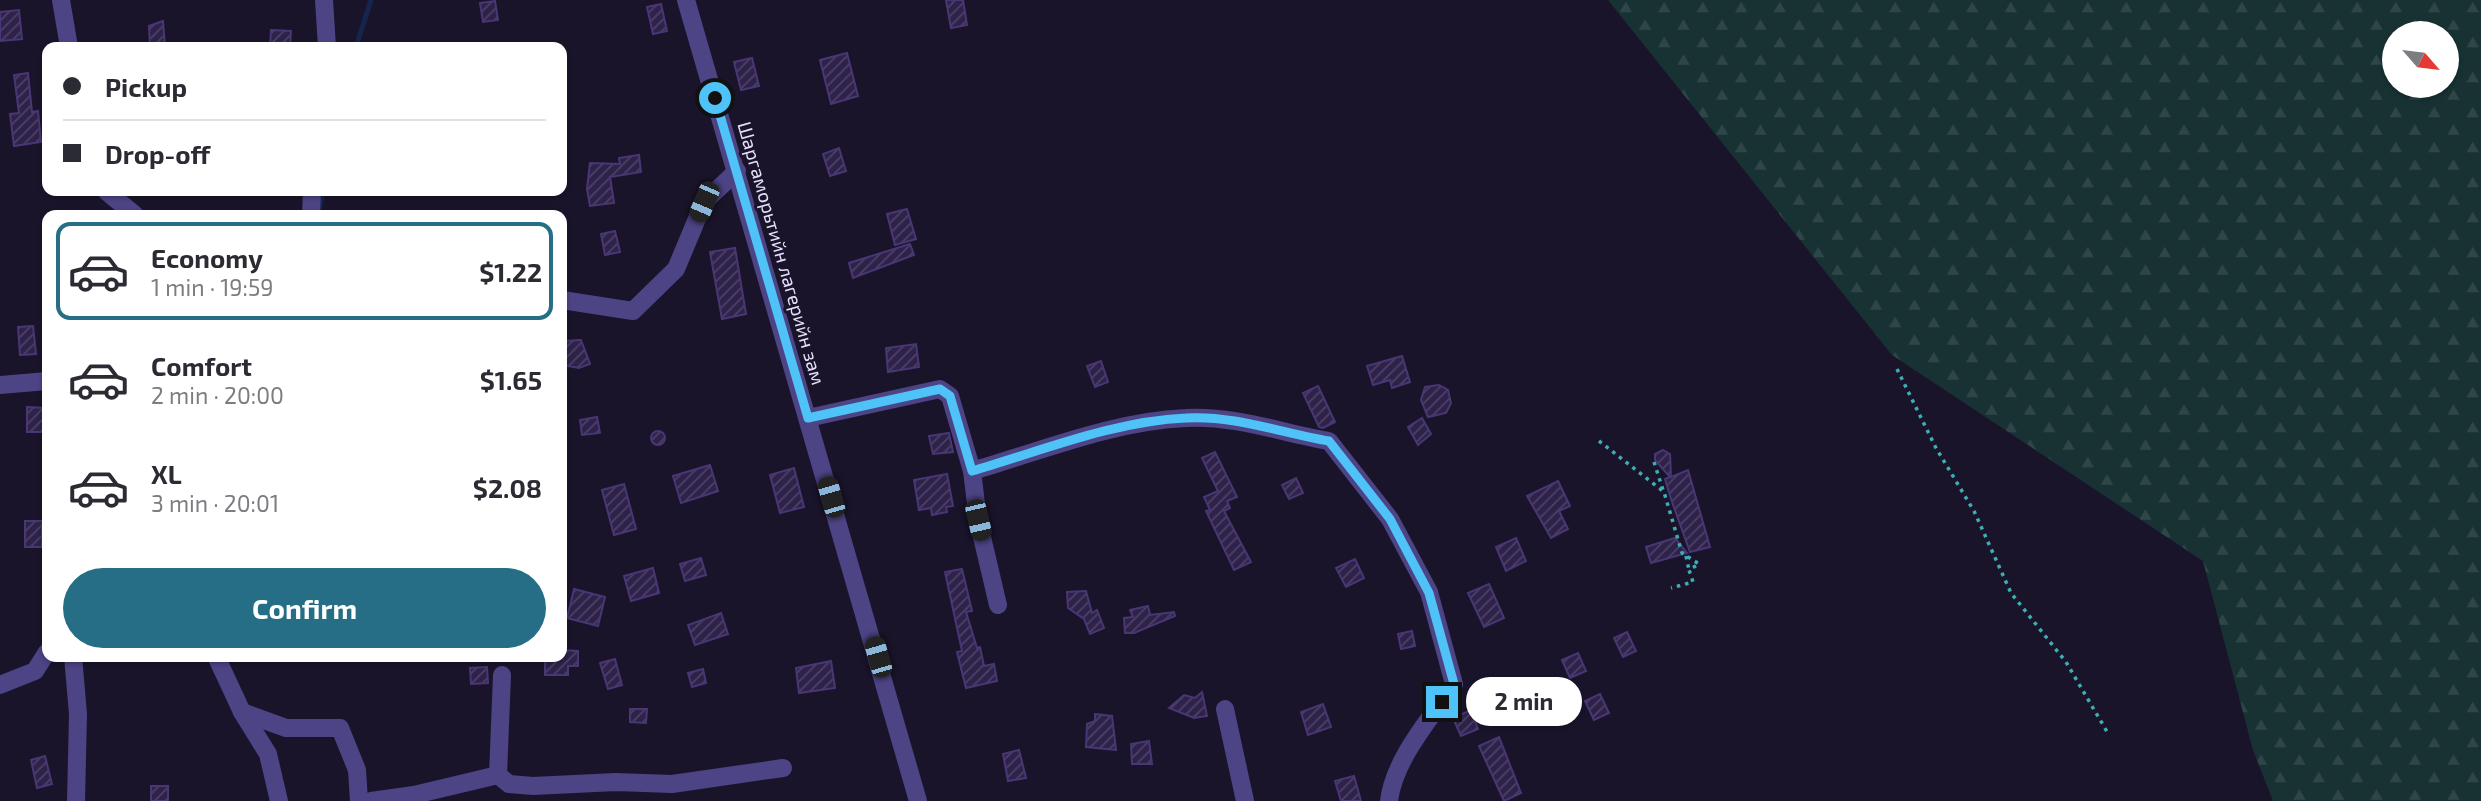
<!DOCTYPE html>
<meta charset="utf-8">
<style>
body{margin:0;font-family:"Exo 2",sans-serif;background:#f2f2f3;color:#2b2b33;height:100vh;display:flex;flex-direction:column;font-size:26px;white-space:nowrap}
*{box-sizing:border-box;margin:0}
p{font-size:23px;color:#7c7c81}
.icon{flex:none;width:38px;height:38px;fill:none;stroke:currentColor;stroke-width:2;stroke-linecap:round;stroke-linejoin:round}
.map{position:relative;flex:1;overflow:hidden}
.details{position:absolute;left:42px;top:210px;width:525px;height:452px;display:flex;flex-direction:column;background:#fff;border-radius:14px;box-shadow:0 2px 5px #0004}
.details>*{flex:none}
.top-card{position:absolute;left:42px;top:42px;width:525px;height:154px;border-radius:14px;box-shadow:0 2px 5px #0004;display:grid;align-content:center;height:154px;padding:0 21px;background:#fff}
.needle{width:46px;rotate:118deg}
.controls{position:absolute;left:2382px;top:21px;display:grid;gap:14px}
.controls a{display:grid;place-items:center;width:77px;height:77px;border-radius:50%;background:#fff;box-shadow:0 2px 5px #0004;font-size:35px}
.end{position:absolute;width:32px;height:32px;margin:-16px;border:9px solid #4fc3f7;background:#111;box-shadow:0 0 0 4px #111}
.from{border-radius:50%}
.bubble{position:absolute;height:49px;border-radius:24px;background:#fff;box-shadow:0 2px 5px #0004;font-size:23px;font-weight:700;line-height:49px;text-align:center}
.car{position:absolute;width:21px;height:42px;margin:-21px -10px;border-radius:9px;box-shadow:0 0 5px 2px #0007;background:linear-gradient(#222 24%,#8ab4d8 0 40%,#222 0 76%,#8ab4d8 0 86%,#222 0)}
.top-card b{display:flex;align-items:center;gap:24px;height:66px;font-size:26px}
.top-card b+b{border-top:2px solid #e1e1e2}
.top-card i{width:18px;height:18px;background:#2b2b33}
ul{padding:12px 0 0;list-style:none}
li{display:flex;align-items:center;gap:21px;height:98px;margin:0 14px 10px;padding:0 7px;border:4px solid transparent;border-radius:14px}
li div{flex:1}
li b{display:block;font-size:26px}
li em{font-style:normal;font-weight:700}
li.selected{border-color:#256e85}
li>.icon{width:63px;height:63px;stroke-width:1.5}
.primary-button{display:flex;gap:14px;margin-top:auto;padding:14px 21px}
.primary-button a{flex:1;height:80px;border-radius:42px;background:#256e85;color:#fff;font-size:28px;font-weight:700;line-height:80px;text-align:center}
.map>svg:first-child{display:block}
.forest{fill:url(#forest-firs);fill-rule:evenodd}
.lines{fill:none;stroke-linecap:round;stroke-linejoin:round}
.stream{stroke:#15254e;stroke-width:5}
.building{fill:url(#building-hatch);stroke:#493674;stroke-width:2}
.path{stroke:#3daeb3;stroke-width:3.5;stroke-dasharray:3.5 5;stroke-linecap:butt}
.minor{stroke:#4d4485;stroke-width:18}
.route{stroke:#4fc3f7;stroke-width:9}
.labels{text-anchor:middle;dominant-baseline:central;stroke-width:6;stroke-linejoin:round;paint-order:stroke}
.street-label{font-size:19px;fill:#e6e0fc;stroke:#1a142b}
</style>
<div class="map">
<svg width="2481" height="801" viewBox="0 0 2481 801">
<defs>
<pattern id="forest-firs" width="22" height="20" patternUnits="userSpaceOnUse" patternTransform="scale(1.75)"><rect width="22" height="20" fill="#183234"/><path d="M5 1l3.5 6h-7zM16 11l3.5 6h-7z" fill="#2e4648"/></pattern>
<pattern id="building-hatch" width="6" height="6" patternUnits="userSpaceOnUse" patternTransform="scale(1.75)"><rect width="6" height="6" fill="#2e224a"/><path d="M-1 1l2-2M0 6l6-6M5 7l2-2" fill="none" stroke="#4c4265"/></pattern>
</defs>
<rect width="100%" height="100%" fill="#1a142b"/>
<path class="forest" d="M1608 0H2481V801H2273L2253 750 2203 561 1892 355ZM2394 33H2446V86H2394Z"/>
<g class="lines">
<g class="stream">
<polyline points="356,47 371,0"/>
<polyline points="319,209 323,191"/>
</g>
</g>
<g class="building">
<polygon points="946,0 963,0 967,25 951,28"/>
<polygon points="495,1 498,20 483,22 480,3"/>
<polygon points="661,4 667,31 653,34 647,7"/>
<polygon points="19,10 22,39 0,41 0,12"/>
<polygon points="163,21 165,47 150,47 149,26"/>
<polygon points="271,30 291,31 290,47 270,47"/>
<polygon points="847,53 858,96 831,104 820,60"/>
<polygon points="752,58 759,86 741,90 734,62"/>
<polygon points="28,73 32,112 38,111 41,142 14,146 10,114 19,113 14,75"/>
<polygon points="839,148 846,171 830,176 823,154"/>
<polygon points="639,155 641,172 610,177 614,203 590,206 587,189 590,163 620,164 619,158"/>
<polygon points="907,209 916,239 895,245 887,214"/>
<polygon points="615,231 620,252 605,255 601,234"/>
<polygon points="910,244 914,255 853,278 849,263"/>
<polygon points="735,248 746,314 722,319 710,252"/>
<polygon points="33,326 36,354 20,355 18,327"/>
<polygon points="581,340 590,364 579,368 562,365 562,341"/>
<polygon points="916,344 919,367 888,372 886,348"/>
<polygon points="1402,356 1410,382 1392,388 1390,380 1373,385 1367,366"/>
<polygon points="1101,361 1108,382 1095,387 1087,366"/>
<polygon points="1439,385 1448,390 1451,403 1446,413 1428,417 1421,400 1425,387"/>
<polygon points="1318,386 1335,422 1323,428 1319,427 1303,393"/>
<polygon points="27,407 45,408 45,432 27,432"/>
<polygon points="597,417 600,433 582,435 580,420"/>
<polygon points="1422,418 1431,434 1418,445 1408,427"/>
<circle cx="658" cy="438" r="7"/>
<polygon points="949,433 953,452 933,454 929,436"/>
<polygon points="1663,450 1670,454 1671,477 1688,470 1710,547 1690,552 1671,499 1665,479 1670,477 1655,460 1655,454"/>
<polygon points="1215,452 1237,497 1227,501 1230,508 1224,511 1251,562 1234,570 1206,511 1210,510 1204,497 1218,491 1202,458"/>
<polygon points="710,465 718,491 681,503 673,476"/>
<polygon points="794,468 804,507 780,513 770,475"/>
<polygon points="947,474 953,506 946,507 947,512 932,515 931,508 919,510 914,480"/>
<polygon points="1296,478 1303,493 1289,499 1282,485"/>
<polygon points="1558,481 1570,506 1559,511 1568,529 1551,538 1527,496"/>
<polygon points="624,484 636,529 614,535 602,490"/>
<rect x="25" y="521" width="17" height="26"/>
<polygon points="1516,538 1526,561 1506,571 1496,547"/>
<polygon points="1675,538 1687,553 1651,563 1646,547"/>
<polygon points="701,558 706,575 685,581 680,564"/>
<polygon points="1355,559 1364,578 1346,587 1336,568"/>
<polygon points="653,568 659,593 631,601 624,576"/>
<polygon points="962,569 972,611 966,612 977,648 980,647 984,666 994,664 997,681 966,688 957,652 962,651 945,572"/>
<polygon points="1489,584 1504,618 1484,627 1468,593"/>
<polygon points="574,589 605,597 598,626 567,618"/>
<polygon points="1086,591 1092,613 1097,610 1104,628 1090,634 1084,619 1068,608 1067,592"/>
<polygon points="1148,606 1150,615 1174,612 1175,616 1134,633 1125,633 1124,618 1133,617 1130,610"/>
<polygon points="721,613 728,634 695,645 688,625"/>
<polygon points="1412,631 1415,646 1401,649 1398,634"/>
<polygon points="1627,632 1636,651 1623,657 1614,638"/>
<polygon points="562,650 578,651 578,666 568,666 568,675 545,675 545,656 562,656"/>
<polygon points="1578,653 1586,671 1570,678 1562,660"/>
<polygon points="615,659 622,685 608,689 600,663"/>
<polygon points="831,661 835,688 799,693 796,668"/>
<polygon points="487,667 488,683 471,684 470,668"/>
<polygon points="703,669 706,683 692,687 688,673"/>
<polygon points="1202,692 1207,716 1194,718 1169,708 1184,695 1195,698"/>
<polygon points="1600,694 1609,713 1594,720 1585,701"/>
<polygon points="1323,704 1331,727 1308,735 1301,712"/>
<polygon points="630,709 647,709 646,723 630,722"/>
<polygon points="1471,710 1478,729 1461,736 1453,718"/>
<polygon points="1095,714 1112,716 1116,750 1086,747 1087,724 1095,721"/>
<polygon points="1499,737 1521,793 1504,801 1479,746"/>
<polygon points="1149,741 1152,764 1132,764 1131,744"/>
<polygon points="1019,750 1026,778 1008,781 1003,754"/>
<polygon points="45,756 52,784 37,788 31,760"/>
<polygon points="1354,776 1361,801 1341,801 1335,781"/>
<rect x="151" y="786" width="17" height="15"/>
</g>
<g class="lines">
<g class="path">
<polyline points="1897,369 1936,448 1974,511 2011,593 2066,662 2109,735"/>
<polyline points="1599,441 1664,492 1682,553 1699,564 1689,570 1693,582 1671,588"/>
<polyline points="1654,462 1663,490"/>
<polyline points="1686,556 1689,570"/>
</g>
<g class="minor">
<polyline points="61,0 69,47"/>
<polyline points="324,0 327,47"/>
<polyline points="686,0 918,801"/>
<polyline points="106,191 135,215"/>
<polyline points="311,215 312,191"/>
<polyline points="562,300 633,311 676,269 704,202 737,171"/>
<polyline points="0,385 47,381"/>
<polyline points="808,418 940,389 950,396 972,471 978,520 998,605"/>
<path d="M972 471C1041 451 1114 421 1186 418 1233 415 1283 433 1329 441L1390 519 1429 592 1454 684C1431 718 1394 759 1389 801"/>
<polyline points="73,656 78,714 76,801"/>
<polyline points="216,656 242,712 268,754 279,801"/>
<polyline points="0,685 35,671 47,652"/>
<polyline points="1225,709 1245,801"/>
<polyline points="242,712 286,728 340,728 357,770 359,801"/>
<polyline points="498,775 502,675"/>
<polyline points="371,801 414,795 498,775 509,784 533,786 616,782 672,784 783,768"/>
</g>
</g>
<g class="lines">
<path class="route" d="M715 98 808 418 940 389 950 396 972 471C1041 451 1114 421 1186 418 1233 415 1282 433 1329 441L1390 519 1429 593 1454 684 1442 702"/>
</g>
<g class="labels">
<g class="street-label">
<text transform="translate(782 253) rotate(74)">Шаргаморьтийн лагерийн зам</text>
</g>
</g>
</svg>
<div class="controls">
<a><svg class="needle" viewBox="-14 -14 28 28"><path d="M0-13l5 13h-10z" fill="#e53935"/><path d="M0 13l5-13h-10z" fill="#7c7c81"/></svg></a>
</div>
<i class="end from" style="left:715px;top:98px"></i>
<i class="end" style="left:1442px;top:702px"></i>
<div class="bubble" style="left:1466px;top:677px;width:116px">2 min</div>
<i class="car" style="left:704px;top:202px;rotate:203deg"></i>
<i class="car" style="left:831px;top:497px;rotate:344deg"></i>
<i class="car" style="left:978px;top:520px;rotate:167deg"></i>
<i class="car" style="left:878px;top:657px;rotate:344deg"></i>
<div class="top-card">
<b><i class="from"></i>Pickup</b>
<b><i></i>Drop-off</b>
</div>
<section class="details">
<ul>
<li class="selected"><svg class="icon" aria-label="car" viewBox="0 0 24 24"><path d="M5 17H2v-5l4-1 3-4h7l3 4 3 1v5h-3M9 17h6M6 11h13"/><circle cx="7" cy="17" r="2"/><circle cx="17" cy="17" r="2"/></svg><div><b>Economy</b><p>1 min · 19:59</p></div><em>$1.22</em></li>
<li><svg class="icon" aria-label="car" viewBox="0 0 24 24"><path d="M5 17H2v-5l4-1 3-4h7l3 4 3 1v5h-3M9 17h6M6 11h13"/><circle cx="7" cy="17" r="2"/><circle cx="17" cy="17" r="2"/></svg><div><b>Comfort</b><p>2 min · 20:00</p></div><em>$1.65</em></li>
<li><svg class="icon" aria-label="car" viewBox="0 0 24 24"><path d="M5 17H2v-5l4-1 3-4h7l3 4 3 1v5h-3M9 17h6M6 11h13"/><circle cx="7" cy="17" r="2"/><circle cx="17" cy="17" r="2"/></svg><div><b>XL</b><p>3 min · 20:01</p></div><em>$2.08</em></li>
</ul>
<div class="primary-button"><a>Confirm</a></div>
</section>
</div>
